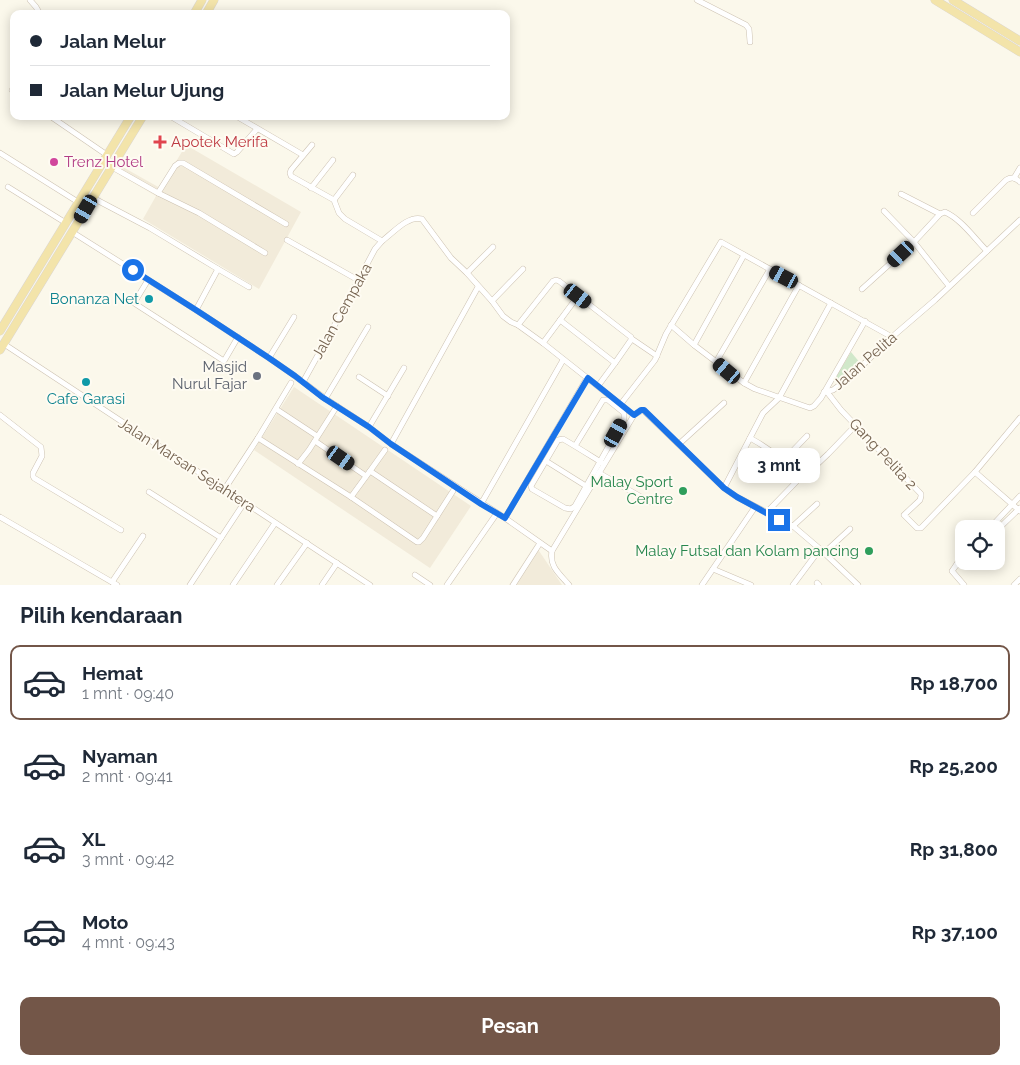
<!DOCTYPE html>
<html lang="id">
<meta charset="utf-8">
<style>
body{margin:0;font-family:Raleway,sans-serif;background:#f2f2f3;color:#1f2937;height:100vh;display:flex;flex-direction:column;font-size:19px;white-space:nowrap}
*{box-sizing:border-box;margin:0}
p{font-size:16px;color:#747a83}
.icon{flex:none;width:28px;height:28px;fill:none;stroke:currentColor;stroke-width:2;stroke-linecap:round;stroke-linejoin:round}
.map{position:relative;height:585px;overflow:hidden}
.details{display:flex;flex-direction:column;background:#fff;flex:1}
.details>*{flex:none}
.top-card{position:absolute;left:10px;top:10px;width:500px;height:110px;border-radius:10px;box-shadow:0 2px 12px #0003;display:grid;align-content:center;height:110px;padding:0 20px;background:#fff}
.controls{position:absolute;left:955px;top:520px;display:grid;gap:10px}
.controls a{display:grid;place-items:center;width:50px;height:50px;border-radius:10px;background:#fff;box-shadow:0 2px 12px #0003;font-size:25px}
.end{position:absolute;width:22px;height:22px;margin:-11px;border:6px solid #1a73e8;background:#fff;box-shadow:0 0 0 2px #fff}
.from{border-radius:50%}
.bubble{position:absolute;height:35px;border-radius:10px;background:#fff;box-shadow:0 2px 12px #0003;font-size:16px;font-weight:700;line-height:35px;text-align:center}
.car{position:absolute;width:15px;height:30px;margin:-15px -8px;border-radius:6px;box-shadow:0 0 4px 1px #0007;background:linear-gradient(#222 24%,#8ab4d8 0 40%,#222 0 76%,#8ab4d8 0 86%,#222 0)}
.top-card b{display:flex;align-items:center;gap:18px;height:48px;font-size:19px}
.top-card b+b{border-top:1px solid #e0e1e3}
.top-card i{width:12px;height:12px;background:#1f2937}
ul{padding:0;list-style:none}
li{display:flex;align-items:center;gap:15px;height:75px;margin:0 10px 8px;padding:0 10px;border:2px solid transparent;border-radius:10px}
li div{flex:1}
li b{display:block;font-size:19px}
li em{font-style:normal;font-weight:700}
li.active{border-color:#735648}
li>.icon{width:45px;height:45px;stroke-width:1.5}
h2{padding:0 20px;font-size:22px;line-height:60px}
.action{display:flex;gap:10px;margin-top:auto;padding:10px 20px}
.action a{flex:1;height:58px;border-radius:10px;background:#735648;color:#fff;font-size:20px;font-weight:700;line-height:58px;text-align:center}
.map>svg:first-child{display:block}
.residential{fill:#f2ebda}
.pitch{fill:#d1e8ca}
.lines{fill:none;stroke-linecap:round;stroke-linejoin:round}
.minor-casing{stroke:#cdc2b2;stroke-width:6}
.primary-casing{stroke:#dbd6d2;stroke-width:9}
.minor{stroke:#fff;stroke-width:5}
.primary{stroke:#f3e4aa;stroke-width:8}
.route{stroke:#1a73e8;stroke-width:6}
.health-dot{fill:#e0444e;stroke:#fefbf2;stroke-width:2}
.hotel-dot{fill:#d1479c;stroke:#fefbf2;stroke-width:2}
.culture-dot{fill:#0f9aa8;stroke:#fefbf2;stroke-width:2}
.worship-dot{fill:#6b7280;stroke:#fefbf2;stroke-width:2}
.leisure-dot{fill:#2e9e5b;stroke:#fefbf2;stroke-width:2}
.labels{text-anchor:middle;dominant-baseline:central;stroke-width:4;stroke-linejoin:round;paint-order:stroke}
.health-label{font-size:15px;fill:#be3a42;stroke:#fefbf2;text-anchor:start}
.hotel-label{font-size:15px;fill:#b23c85;stroke:#fefbf2;text-anchor:start}
.culture-label{font-size:15px;fill:#0d838f;stroke:#fefbf2;text-anchor:end}
.street-label{font-size:15px;fill:#756350;stroke:#fefbf2}
.worship-label{font-size:15px;fill:#5b616d;stroke:#fefbf2;text-anchor:end}
.leisure-label{font-size:15px;fill:#27864d;stroke:#fefbf2;text-anchor:end}
</style>
<div class="map">
<svg width="1020" height="585" viewBox="0 0 1020 585">
<rect width="100%" height="100%" fill="#fbf8eb"/>
<g class="residential">
<polygon points="186,145 301,212 259,289 143,219 156,196 117,173 121,166 160,188"/>
<polygon points="294,387 471,506 430,568 254,450"/>
<polygon points="535,545 562,585 509,585"/>
</g>
<polygon class="pitch" points="851,352 861,364 840,383 836,377"/>
<g class="lines">
<defs>
<g id="minor">
<polyline points="30,0 36,7 40,14"/>
<polyline points="697,0 746,25 749,29 750,42"/>
<polyline points="12,90 14,91"/>
<polyline points="50,116 107,155"/>
<polyline points="170,116 234,154 237,152 257,129"/>
<polyline points="236,116 303,155"/>
<path d="M312 145 291 170 290 173 291 176 334 200 339 213 345 219 382 241C393 233 408 215 422 219L451 258 467 273 492 301 503 316 511 322 518 325"/>
<polyline points="0,153 78,202"/>
<polyline points="112,167 158,193 199,213 265,253"/>
<polyline points="1014,178 1020,168"/>
<polyline points="8,187 66,223"/>
<polyline points="311,188 333,160"/>
<polyline points="158,193 175,166 179,163 183,163 286,224"/>
<path d="M901 194 940 214 945 212C961 219 975 239 987 251"/>
<polyline points="93,198 150,228 218,269 196,310"/>
<polyline points="334,200 353,175"/>
<polyline points="884,211 914,242 949,286"/>
<path d="M973 213 1006 180C1011 177 1015 177 1020 182"/>
<polyline points="72,232 196,310 269,358 295,376 323,397 369,427 391,444 505,518 552,551"/>
<polyline points="287,240 358,280"/>
<polyline points="218,269 249,287"/>
<polyline points="467,273 493,247"/>
<polyline points="148,280 134,303 224,361 238,337"/>
<polyline points="862,289 914,242 940,214"/>
<polyline points="492,301 523,269"/>
<polyline points="560,320 615,363 598,386"/>
<polyline points="671,325 694,345 744,383 755,389 810,408 814,406 821,398 865,321"/>
<polyline points="632,339 657,356"/>
<polyline points="543,343 578,296"/>
<polyline points="4,344 370,585"/>
<polyline points="694,345 744,255"/>
<polyline points="269,358 294,317"/>
<polyline points="716,362 770,269"/>
<polyline points="615,363 631,340 631,337 559,281 556,280 553,281 518,325 543,343 634,415"/>
<polyline points="359,377 388,396"/>
<polyline points="303,382 333,328 375,249 382,241"/>
<polyline points="744,383 799,285"/>
<polyline points="824,392 833,390 848,379 892,337 935,300 1020,220"/>
<polyline points="827,392 841,410 921,494 921,496 920,500 904,515 917,528 921,528 975,472 1020,418"/>
<polyline points="325,399 368,327"/>
<polyline points="620,405 655,360 666,334 721,242 892,337"/>
<polyline points="276,409 317,436"/>
<polyline points="0,415 41,447 42,456 33,473 33,476 34,478 121,530"/>
<polyline points="369,427 404,368"/>
<polyline points="258,438 351,497 417,542 419,542 423,538 453,491"/>
<path d="M750 438C768 448 787 461 798 477L797 481 766 513"/>
<polyline points="315,441 366,476"/>
<polyline points="391,444 478,287"/>
<polyline points="679,444 724,403"/>
<path d="M575 446 603 400H608L623 412 624 414V419L575 506 571 509 565 508 532 489 531 486 558 440 563 439C577 447 591 456 604 464"/>
<polyline points="546,461 586,486"/>
<polyline points="783,461 807,436"/>
<polyline points="298,464 309,450 337,406"/>
<polyline points="811,470 828,454 856,425"/>
<polyline points="370,471 385,450"/>
<polyline points="975,472 1020,511"/>
<polyline points="599,473 650,502"/>
<polyline points="724,488 763,413 779,398 831,303"/>
<polyline points="224,490 258,438 291,383"/>
<polyline points="149,492 221,538"/>
<polyline points="351,497 370,471 437,516"/>
<polyline points="481,504 563,360"/>
<polyline points="0,517 117,585"/>
<polyline points="505,518 587,378"/>
<polyline points="793,526 817,504"/>
<polyline points="989,529 1020,496"/>
<polyline points="996,531 1020,508"/>
<polyline points="824,553 850,529"/>
<path d="M964 554C959 559 957 565 952 571L964 585"/>
<polyline points="957,565 966,561"/>
<polyline points="713,569 751,585"/>
<polyline points="415,575 430,585"/>
<polyline points="112,582 143,536"/>
<polyline points="817,583 819,585"/>
<polyline points="190,585 244,503"/>
<polyline points="233,585 275,523"/>
<polyline points="277,585 307,543"/>
<polyline points="322,585 337,563"/>
<polyline points="447,585 497,513"/>
<polyline points="513,585 540,543"/>
<path d="M569 585C560 574 549 567 552 551L634 415 643 410 724 488 737 497 793 526 820 549 858 585"/>
<polyline points="702,585 755,507"/>
<polyline points="793,585 820,549"/>
<polyline points="1014,585 1020,579"/>
</g>
<g id="primary">
<polyline points="935,0 1020,52"/>
<polyline points="953,0 1020,41"/>
<polyline points="194,14 202,0"/>
<polyline points="206,14 214,0"/>
<polyline points="0,331 131,116"/>
<polyline points="0,350 143,116"/>
</g>
</defs>
<use href="#minor" class="minor-casing"/>
<use href="#primary" class="primary-casing"/>
<use href="#minor" class="minor"/>
<use href="#primary" class="primary"/>
</g>
<g class="lines">
<polyline class="route" points="133,270 196,310 269,358 295,376 322,397 369,427 391,444 481,504 505,518 588,378 634,415 641,410 644,410 724,488 737,497 779,520"/>
</g>
<path class="health-dot" d="M157.5 134.5h5v5h5v5h-5v5h-5v-5h-5v-5h5z"/>
<circle class="hotel-dot" cx="54" cy="162" r="5"/>
<g class="culture-dot">
<circle cx="149" cy="299" r="5"/>
<circle cx="86" cy="382" r="5"/>
</g>
<circle class="worship-dot" cx="257" cy="376" r="5"/>
<g class="leisure-dot">
<circle cx="683" cy="491" r="5"/>
<circle cx="869" cy="551" r="5"/>
</g>
<g class="labels">
<g class="health-label">
<text x="171" y="142">Apotek Merifa</text>
</g>
<g class="hotel-label">
<text x="64" y="162">Trenz Hotel</text>
</g>
<g class="culture-label">
<text x="139" y="299">Bonanza Net</text>
<text x="86" y="399" text-anchor="middle">Cafe Garasi</text>
</g>
<g class="street-label">
<text transform="translate(342 311) rotate(-61)">Jalan Cempaka</text>
<text transform="translate(865 361) rotate(-41)">Jalan Pelita</text>
<text transform="translate(883 454) rotate(47)">Gang Pelita 2</text>
<text transform="translate(187 465) rotate(33)">Jalan Marsan Sejahtera</text>
</g>
<g class="worship-label">
<text x="247" y="367">Masjid<tspan x="247" dy="17">Nurul Fajar</tspan></text>
</g>
<g class="leisure-label">
<text x="673" y="482">Malay Sport<tspan x="673" dy="17">Centre</tspan></text>
<text x="859" y="551">Malay Futsal dan Kolam pancing</text>
</g>
</g>
</svg>
<div class="controls">
<a><svg class="icon" aria-label="locate" viewBox="0 0 24 24"><circle cx="12" cy="12" r="6"/><path d="M12 2v4M12 18v4M2 12h4M18 12h4"/></svg></a>
</div>
<i class="end from" style="left:133px;top:270px"></i>
<i class="end" style="left:779px;top:520px"></i>
<div class="bubble" style="left:738px;top:448px;width:82px">3 mnt</div>
<i class="car" style="left:86px;top:209px;rotate:210deg"></i>
<i class="car" style="left:901px;top:254px;rotate:227deg"></i>
<i class="car" style="left:784px;top:277px;rotate:298deg"></i>
<i class="car" style="left:578px;top:296px;rotate:127deg"></i>
<i class="car" style="left:727px;top:371px;rotate:310deg"></i>
<i class="car" style="left:616px;top:433px;rotate:29deg"></i>
<i class="car" style="left:341px;top:458px;rotate:125deg"></i>
<div class="top-card">
<b><i class="from"></i>Jalan Melur</b>
<b><i></i>Jalan Melur Ujung</b>
</div>
</div>
<section class="details">
<h2>Pilih kendaraan</h2>
<ul>
<li class="active"><svg class="icon" aria-label="car" viewBox="0 0 24 24"><path d="M5 17H2v-5l4-1 3-4h7l3 4 3 1v5h-3M9 17h6M6 11h13"/><circle cx="7" cy="17" r="2"/><circle cx="17" cy="17" r="2"/></svg><div><b>Hemat</b><p>1 mnt · 09:40</p></div><em>Rp 18,700</em></li>
<li><svg class="icon" aria-label="car" viewBox="0 0 24 24"><path d="M5 17H2v-5l4-1 3-4h7l3 4 3 1v5h-3M9 17h6M6 11h13"/><circle cx="7" cy="17" r="2"/><circle cx="17" cy="17" r="2"/></svg><div><b>Nyaman</b><p>2 mnt · 09:41</p></div><em>Rp 25,200</em></li>
<li><svg class="icon" aria-label="car" viewBox="0 0 24 24"><path d="M5 17H2v-5l4-1 3-4h7l3 4 3 1v5h-3M9 17h6M6 11h13"/><circle cx="7" cy="17" r="2"/><circle cx="17" cy="17" r="2"/></svg><div><b>XL</b><p>3 mnt · 09:42</p></div><em>Rp 31,800</em></li>
<li><svg class="icon" aria-label="car" viewBox="0 0 24 24"><path d="M5 17H2v-5l4-1 3-4h7l3 4 3 1v5h-3M9 17h6M6 11h13"/><circle cx="7" cy="17" r="2"/><circle cx="17" cy="17" r="2"/></svg><div><b>Moto</b><p>4 mnt · 09:43</p></div><em>Rp 37,100</em></li>
</ul>
<div class="action"><a>Pesan</a></div>
</section>
